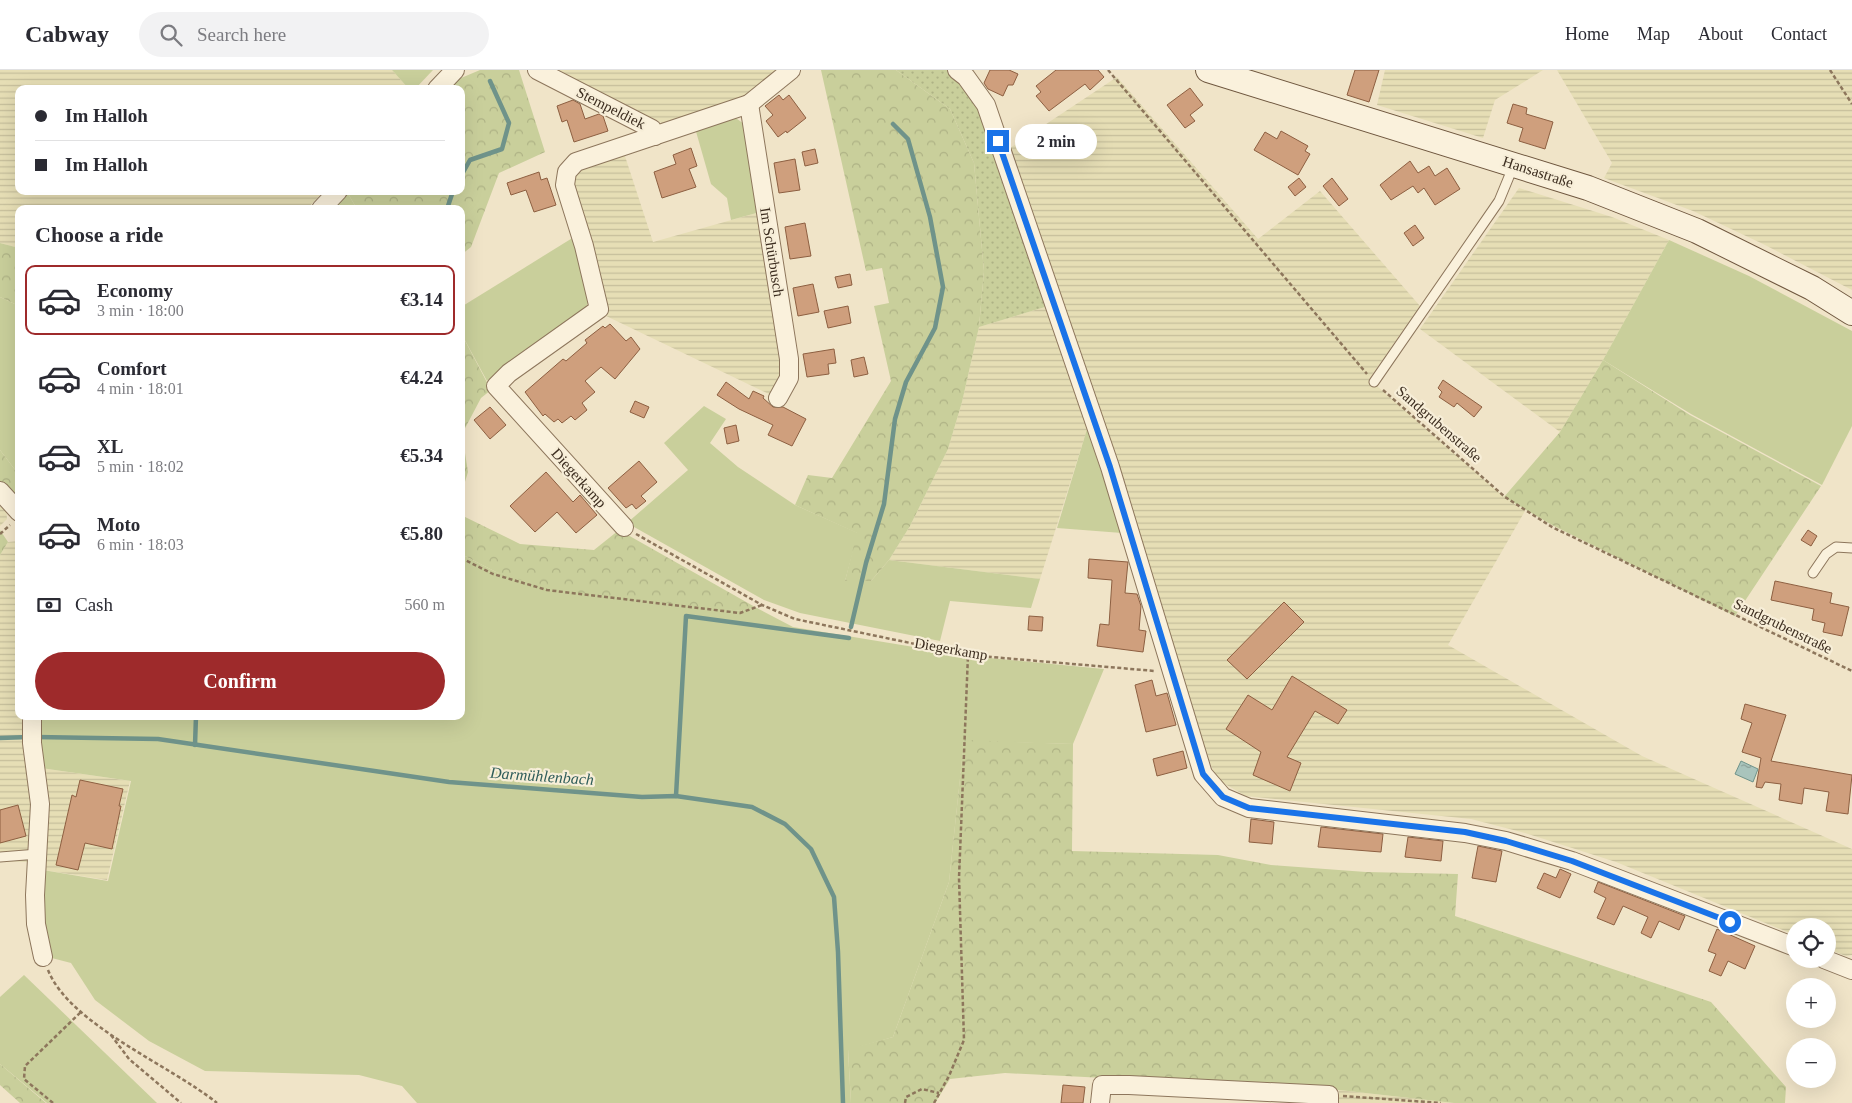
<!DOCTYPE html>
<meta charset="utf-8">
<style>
body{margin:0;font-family:Georgia,serif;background:#f2f2f3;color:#2b2b33;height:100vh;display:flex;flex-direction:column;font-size:19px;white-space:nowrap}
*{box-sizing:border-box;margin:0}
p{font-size:16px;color:#7c7c81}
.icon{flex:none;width:28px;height:28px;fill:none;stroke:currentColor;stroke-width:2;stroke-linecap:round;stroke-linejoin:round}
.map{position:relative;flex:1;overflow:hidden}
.side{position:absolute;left:15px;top:135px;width:450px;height:515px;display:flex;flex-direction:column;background:#fff;border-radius:10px;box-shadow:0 5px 20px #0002}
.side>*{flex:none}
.banner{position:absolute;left:15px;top:15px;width:450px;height:110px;border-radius:10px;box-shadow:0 5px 20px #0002;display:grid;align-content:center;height:110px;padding:0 20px;background:#fff}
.buttons{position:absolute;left:1786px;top:848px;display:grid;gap:10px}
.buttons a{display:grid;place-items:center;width:50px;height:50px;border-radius:50%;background:#fff;box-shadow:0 5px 20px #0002;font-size:25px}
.end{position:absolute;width:22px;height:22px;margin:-11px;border:6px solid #1a73e8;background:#fff;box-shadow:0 0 0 2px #fff}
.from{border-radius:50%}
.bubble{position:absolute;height:35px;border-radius:18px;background:#fff;box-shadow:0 5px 20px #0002;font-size:16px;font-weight:700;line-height:35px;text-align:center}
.banner b{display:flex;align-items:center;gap:18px;height:48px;font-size:19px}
.banner b+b{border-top:1px solid #e1e1e2}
.banner i{width:12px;height:12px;background:#2b2b33}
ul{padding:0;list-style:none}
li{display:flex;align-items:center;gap:15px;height:70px;margin:0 10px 8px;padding:0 10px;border:2px solid transparent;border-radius:10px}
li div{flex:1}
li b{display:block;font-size:19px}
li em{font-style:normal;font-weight:700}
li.active{border-color:#9e2a2b}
li>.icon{width:45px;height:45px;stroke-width:1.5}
h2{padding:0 20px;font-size:22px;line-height:60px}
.pay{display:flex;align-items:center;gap:12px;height:55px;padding:0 20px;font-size:19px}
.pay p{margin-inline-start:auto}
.primary-button{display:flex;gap:10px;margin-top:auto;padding:10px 20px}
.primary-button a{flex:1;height:58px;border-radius:30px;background:#9e2a2b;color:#fff;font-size:20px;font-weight:700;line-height:58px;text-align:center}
header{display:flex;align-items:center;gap:30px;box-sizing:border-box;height:70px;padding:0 25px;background:#fff;border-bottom:1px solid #e1e1e2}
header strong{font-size:24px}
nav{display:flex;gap:28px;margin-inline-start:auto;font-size:18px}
.search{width:350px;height:45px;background:#f2f2f3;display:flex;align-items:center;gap:12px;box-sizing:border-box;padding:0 18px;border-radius:28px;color:#7c7c81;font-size:19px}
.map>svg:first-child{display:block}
.farmland{fill:url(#farmland-rules)}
.grass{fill:#c9cf9b}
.forest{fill:url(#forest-crowns)}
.garden{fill:url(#garden-dots)}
.water{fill:url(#water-ripples);stroke:#6f938a}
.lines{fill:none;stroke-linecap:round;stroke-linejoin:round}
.stream{stroke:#6f938a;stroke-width:4.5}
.building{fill:#cf9f7d;stroke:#8d5f41}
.lane-casing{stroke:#8d765c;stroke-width:11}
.street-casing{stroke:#8d765c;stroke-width:20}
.secondary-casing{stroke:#6f573f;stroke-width:26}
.path{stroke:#8d765c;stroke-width:2.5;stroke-dasharray:4 2.5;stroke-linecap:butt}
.lane{stroke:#faf1dc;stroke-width:9}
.street{stroke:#faf1dc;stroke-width:18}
.secondary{stroke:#faf1dc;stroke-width:24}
.route{stroke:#1a73e8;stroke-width:6}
.labels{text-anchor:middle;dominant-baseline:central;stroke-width:4.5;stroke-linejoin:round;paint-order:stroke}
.street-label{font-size:15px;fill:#3d2e20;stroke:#f7eed8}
.water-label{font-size:16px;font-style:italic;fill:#2f5d5a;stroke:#f7eed8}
</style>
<header>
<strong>Cabway</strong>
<div class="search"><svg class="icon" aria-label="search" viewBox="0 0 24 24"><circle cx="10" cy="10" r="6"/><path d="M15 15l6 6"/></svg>Search here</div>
<nav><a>Home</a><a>Map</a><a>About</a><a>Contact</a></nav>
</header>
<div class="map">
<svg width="1852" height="1033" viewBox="0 0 1852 1033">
<defs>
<pattern id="farmland-rules" width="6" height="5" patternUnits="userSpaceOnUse" patternTransform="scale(1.25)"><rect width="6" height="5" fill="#e6deb5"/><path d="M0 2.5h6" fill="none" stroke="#c6bf9b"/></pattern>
<pattern id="forest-crowns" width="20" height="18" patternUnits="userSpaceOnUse" patternTransform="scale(1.25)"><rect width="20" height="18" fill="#c9cf9b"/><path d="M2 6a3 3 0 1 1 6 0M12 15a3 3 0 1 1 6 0" fill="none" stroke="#aeb285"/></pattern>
<pattern id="garden-dots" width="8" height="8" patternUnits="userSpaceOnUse" patternTransform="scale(1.25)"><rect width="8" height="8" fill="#c9cf9b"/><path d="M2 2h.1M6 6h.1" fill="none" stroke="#aeb285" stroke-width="1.8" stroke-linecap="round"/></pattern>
<pattern id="water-ripples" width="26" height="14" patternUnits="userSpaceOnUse" patternTransform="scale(1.25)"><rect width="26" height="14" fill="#a9c4bc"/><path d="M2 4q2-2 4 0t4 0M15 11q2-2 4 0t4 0" fill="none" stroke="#8ba098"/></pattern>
</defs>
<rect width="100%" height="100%" fill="#f0e4c8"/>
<g class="farmland">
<polygon points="0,0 392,0 409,19 19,19 19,121 324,121 307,139 19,139 19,178 0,173"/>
<polygon points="557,0 777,0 745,25 670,54 662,53"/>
<polygon points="1385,0 1543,0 1495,30 1483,68 1377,35"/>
<polygon points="1557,0 1852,0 1852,220 1763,174 1693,141 1604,108 1612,93"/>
<polygon points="1117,7 1258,169 1320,121 1420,236 1369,309 1504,427 1525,441 1448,575 1642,686 1852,779 1852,885 1846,886 1828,879 1828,856 1795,856 1795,865 1616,792 1525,763 1471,749 1246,726 1216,709 1186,626 1119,394 1007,80"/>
<polygon points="623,80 653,172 760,142 784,291 782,308 771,325 604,245 573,124 575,106 583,95"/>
<polygon points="1519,118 1612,147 1669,170 1603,290 1560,362 1420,259"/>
<polygon points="1045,237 1087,359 1040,509 889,490 910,456 948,379 962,332 979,257"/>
<polygon points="0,431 6,438 7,449 0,456"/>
<polygon points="19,471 19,646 25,646 41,698 130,711 107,810 37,799 28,792 0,791 0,485 8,472"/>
<polygon points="1339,1020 1454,1033 1337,1033"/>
</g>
<g class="grass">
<polygon points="392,0 433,0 415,19 409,19"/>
<polygon points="733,46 744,54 760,142 731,150 727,128 711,114 695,58"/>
<polygon points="347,122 357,139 331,139"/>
<polygon points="574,167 590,229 585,239 487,311 461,263 461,237"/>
<polygon points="1669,170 1749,206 1852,261 1852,356 1822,415 1691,344 1603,290"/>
<polygon points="0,227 19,236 19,405 0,380"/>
<polygon points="704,336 726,349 710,373 738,397 795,435 858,463 845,511 871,511 889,490 1040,509 1031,538 950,531 940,571 800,543 764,530 627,453 688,400 664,373"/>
<polygon points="1087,359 1122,463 1057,458"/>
<polygon points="461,484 496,502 741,541 755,537 793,557 968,586 1104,599 1073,674 964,671 949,812 893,967 848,980 851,1033 417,1033 402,1016 359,1005 205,1001 149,971 95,930 71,893 44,886 37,799 108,811 131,711 41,698 42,646 461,646"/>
<polygon points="24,905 157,1033 47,1033 0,994 0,927"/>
</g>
<g class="forest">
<polygon points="480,0 519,0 545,82 499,103 471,177 461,185 461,139 357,139 347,122 461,121 461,19 447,19 454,11"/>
<polygon points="821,0 896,0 950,39 974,93 984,201 979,257 962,332 948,379 910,456 889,490 871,511 845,511 857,463 795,435 808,405 832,408 891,311 874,236 889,233 882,198 866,201"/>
<polygon points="0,173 19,178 19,236 0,227"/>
<polygon points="461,263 491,320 481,328 462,364 468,402 461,425"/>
<polygon points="1603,290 1690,345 1821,416 1735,546 1552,455 1504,427 1560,362"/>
<polygon points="0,380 19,405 19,431 0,411"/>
<polygon points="461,445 520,474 594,480 619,460 755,537 741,541 548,519 496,502 461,484"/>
<polygon points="0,460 8,472 0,485"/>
<polygon points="964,670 1073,674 1072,781 1218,785 1271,795 1366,802 1458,804 1455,846 1711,932 1786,1017 1785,1033 1454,1033 1339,1020 1005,1003 950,1009 935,1033 851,1033 848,979 893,967 949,812"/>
<polygon points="0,994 46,1033 20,1033 0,1015"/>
</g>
<polygon class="garden" points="896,0 949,0 961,12 979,42 1045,237 979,257 984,201 974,93 950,39"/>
<polygon class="water" points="1741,691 1758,699 1753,712 1735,704"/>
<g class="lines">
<g class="stream">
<polyline points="461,106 470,90 502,79 509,53 490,11"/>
<polyline points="447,139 453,121"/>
<polyline points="851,557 866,493 884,434 895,349 906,312 935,258 943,217 930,147 908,69 893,54"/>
<polyline points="36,667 158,669 449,712 642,727 676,726 752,737 785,754 811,779 834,827 838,882 843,1033"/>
<polyline points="0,668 29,667"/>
<polyline points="195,675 196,646"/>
<polyline points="676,726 686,546 849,568"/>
</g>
</g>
<g class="building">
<polygon points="990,0 1009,0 1018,4 1013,15 1008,15 1003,26 988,19 984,13"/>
<polygon points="1056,0 1098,0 1104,7 1090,20 1085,14 1049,41 1036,26 1041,22 1036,16"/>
<polygon points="1355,0 1379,0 1369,32 1347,25"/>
<polygon points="1190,18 1203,35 1190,45 1195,51 1185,58 1167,35"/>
<polygon points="779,25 783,30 789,25 806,48 787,63 786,61 778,67 766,51 773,45 765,36"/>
<polygon points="573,30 580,34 585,49 599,44 603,46 608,61 574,72 567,50 562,52 557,36"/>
<polygon points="1513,34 1527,38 1526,44 1553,52 1545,79 1519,71 1523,58 1507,53"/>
<polygon points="1281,61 1308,76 1305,81 1310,84 1298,105 1254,80 1265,62 1277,69"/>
<polygon points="691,78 697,96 689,99 696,117 662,128 654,102 676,94 673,85"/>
<polygon points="815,79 818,93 805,96 802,82"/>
<polygon points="795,89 800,120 779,123 774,93"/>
<polygon points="1410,91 1418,103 1429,96 1435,106 1447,98 1460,119 1435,135 1424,118 1418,123 1413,116 1391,130 1380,115"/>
<polygon points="539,102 541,110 547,108 556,135 534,142 526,120 511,125 507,113"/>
<polygon points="1299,108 1306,117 1295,126 1288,117"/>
<polygon points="1332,108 1348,129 1339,136 1323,116"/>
<polygon points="805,153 811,186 790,189 785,157"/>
<polygon points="1415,155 1424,168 1413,176 1404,163"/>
<polygon points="850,204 852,215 838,218 835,207"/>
<polygon points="813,214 819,242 798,246 793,218"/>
<polygon points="848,236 851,253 828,258 824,241"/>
<polygon points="610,254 626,271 631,267 640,279 615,309 601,297 585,311 595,322 582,333 587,340 575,350 571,346 562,353 558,349 554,352 545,344 543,346 525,322 563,289 566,291 587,273 585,270 603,256 605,258"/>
<polygon points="834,279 836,293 828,294 829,304 807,307 803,284"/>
<polygon points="864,287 868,304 854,307 851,290"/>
<polygon points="1443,310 1482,337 1474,347 1457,333 1454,337 1439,327 1442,322 1438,318"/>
<polygon points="726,312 749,329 753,321 764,326 763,328 773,337 783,337 806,349 792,376 768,365 773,355 739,339 717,325"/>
<polygon points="635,331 649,337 644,348 630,342"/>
<polygon points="490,337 506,355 490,369 474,350"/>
<polygon points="736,355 739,371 727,374 724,358"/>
<polygon points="639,391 657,412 641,426 646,431 636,439 632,434 626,438 608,418"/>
<polygon points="546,402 573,432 580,425 597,445 576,463 557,442 535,462 510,436"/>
<polygon points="1808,460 1817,466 1811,476 1801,470"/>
<polygon points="1089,489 1128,492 1125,523 1137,524 1141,536 1139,560 1146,561 1143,582 1097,576 1100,554 1109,555 1112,510 1088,508"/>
<polygon points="1775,511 1832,523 1830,533 1849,537 1842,566 1823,562 1825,553 1812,550 1814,539 1771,530"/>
<polygon points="1284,532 1304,552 1247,609 1227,590"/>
<polygon points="1029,546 1043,547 1042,561 1028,560"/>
<polygon points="1292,606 1347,640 1338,654 1315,641 1287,687 1301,693 1290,721 1253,705 1261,682 1226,659 1248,625 1272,640"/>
<polygon points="1152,610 1156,626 1167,623 1176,655 1146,662 1135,615"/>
<polygon points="1745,634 1786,645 1771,691 1852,705 1848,744 1826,741 1829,722 1804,718 1802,734 1779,730 1781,714 1765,712 1762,718 1756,717 1761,688 1742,682 1752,653 1741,649"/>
<polygon points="1183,681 1187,698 1157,706 1153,689"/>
<polygon points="80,710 123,719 119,736 121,736 112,779 85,773 78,800 56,795 72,725 76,727"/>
<polygon points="18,735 26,766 0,773 0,740"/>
<polygon points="1251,749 1274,752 1272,774 1249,772"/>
<polygon points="1321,757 1383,764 1381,782 1318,777"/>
<polygon points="1408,767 1443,771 1441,791 1405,787"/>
<polygon points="1478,776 1502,781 1496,812 1472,808"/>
<polygon points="1560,799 1571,804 1560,828 1537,818 1544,803 1556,808"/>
<polygon points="1598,812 1685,846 1679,860 1659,851 1651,868 1641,863 1648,847 1623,836 1614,855 1597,848 1606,828 1594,822"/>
<polygon points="1717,859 1755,876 1745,899 1728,891 1721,906 1709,901 1716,884 1708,881"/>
<polygon points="1063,1015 1085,1017 1083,1033 1061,1033"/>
</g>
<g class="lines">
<defs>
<g id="lane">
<polyline points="1374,312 1499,131 1513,97"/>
<polyline points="1813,503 1826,484 1836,477 1852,478"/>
<polyline points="0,787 38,784"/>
</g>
<g id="street">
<polyline points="537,0 652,59 655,66"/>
<polyline points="957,0 966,7 986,35 1110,397 1203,704 1223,727 1249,738 1465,763 1506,771 1572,791 1795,877"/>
<polyline points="437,19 455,0"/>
<polyline points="749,34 789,289 789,308 778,328"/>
<polyline points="321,139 338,121"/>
<polyline points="0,421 19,442"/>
<polyline points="624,457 496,316 509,303 599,239 584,176 565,115 567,102 576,92 749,34 791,0"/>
<polyline points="32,646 32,673 40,734 35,825 36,854 43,887"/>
<polyline points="1824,889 1852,900"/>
<polyline points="1100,1033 1102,1015 1129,1015 1329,1025 1329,1033"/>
</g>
<polyline id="secondary" points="1208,0 1588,118 1697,161 1812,218 1852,243"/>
</defs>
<use href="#lane" class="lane-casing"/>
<use href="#street" class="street-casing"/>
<use href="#secondary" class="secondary-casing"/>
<g class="path">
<polyline points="1108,0 1367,304"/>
<polyline points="1830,0 1852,34"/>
<polyline points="1383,320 1505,427 1552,457 1852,601"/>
<polyline points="0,464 10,455"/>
<polyline points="636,464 762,535 795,549 968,585 1155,601"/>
<polyline points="461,488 493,504 547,520 740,543 762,535"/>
<path d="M48 900C70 955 170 995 217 1033"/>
<polyline points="111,965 129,989 181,1033"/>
<polyline points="1343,1026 1441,1033"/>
<polyline points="53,1033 24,1009 25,996 81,942"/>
<polyline points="905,1033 906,1027 922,1019 939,1023"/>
<polyline points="934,1033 949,1006 964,970 959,808 968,585"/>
</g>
<use href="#lane" class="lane"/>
<use href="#street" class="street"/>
<use href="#secondary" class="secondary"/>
</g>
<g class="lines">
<polyline class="route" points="998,71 1110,397 1203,704 1223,727 1249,738 1465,762 1506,771 1572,791 1730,852"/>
</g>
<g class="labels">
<g class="street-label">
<text transform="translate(611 38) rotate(27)">Stempeldiek</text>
<text transform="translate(1538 102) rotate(18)">Hansastraße</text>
<text transform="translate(772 182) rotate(81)">Im Schürbusch</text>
<text transform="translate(1439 354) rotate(41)">Sandgrubenstraße</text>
<text transform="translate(579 408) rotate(48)">Diegerkamp</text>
<text transform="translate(1783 556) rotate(26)">Sandgrubenstraße</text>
<text transform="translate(951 579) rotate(10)">Diegerkamp</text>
</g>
<g class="water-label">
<text transform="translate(542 706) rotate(4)">Darmühlenbach</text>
</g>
</g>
</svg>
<div class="buttons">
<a><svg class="icon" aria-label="locate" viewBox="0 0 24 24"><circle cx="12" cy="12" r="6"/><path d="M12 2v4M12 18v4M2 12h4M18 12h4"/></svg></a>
<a>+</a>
<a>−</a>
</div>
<i class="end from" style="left:1730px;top:852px"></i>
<i class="end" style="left:998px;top:71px"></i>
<div class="bubble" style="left:1015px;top:54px;width:82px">2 min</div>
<div class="banner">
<b><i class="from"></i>Im Halloh</b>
<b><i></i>Im Halloh</b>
</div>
<section class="side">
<h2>Choose a ride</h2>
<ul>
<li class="active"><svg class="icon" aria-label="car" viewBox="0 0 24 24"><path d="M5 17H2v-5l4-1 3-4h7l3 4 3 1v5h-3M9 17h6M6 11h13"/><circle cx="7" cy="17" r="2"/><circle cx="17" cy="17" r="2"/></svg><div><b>Economy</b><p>3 min · 18:00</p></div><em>€3.14</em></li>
<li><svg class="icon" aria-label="car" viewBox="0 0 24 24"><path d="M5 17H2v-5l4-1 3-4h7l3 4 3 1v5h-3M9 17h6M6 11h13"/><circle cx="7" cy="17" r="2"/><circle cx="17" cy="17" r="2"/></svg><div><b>Comfort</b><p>4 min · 18:01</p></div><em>€4.24</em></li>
<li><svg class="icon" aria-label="car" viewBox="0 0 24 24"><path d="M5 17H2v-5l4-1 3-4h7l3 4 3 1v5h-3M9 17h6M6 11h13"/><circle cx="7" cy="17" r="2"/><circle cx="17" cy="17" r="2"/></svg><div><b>XL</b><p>5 min · 18:02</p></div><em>€5.34</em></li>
<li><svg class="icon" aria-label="car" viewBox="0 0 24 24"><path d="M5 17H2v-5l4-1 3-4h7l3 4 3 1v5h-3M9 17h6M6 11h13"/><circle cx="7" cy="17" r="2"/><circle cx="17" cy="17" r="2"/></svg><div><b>Moto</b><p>6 min · 18:03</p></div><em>€5.80</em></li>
</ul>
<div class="pay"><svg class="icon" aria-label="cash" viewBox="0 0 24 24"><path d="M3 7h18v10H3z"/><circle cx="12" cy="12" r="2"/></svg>Cash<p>560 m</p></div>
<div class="primary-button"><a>Confirm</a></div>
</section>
</div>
